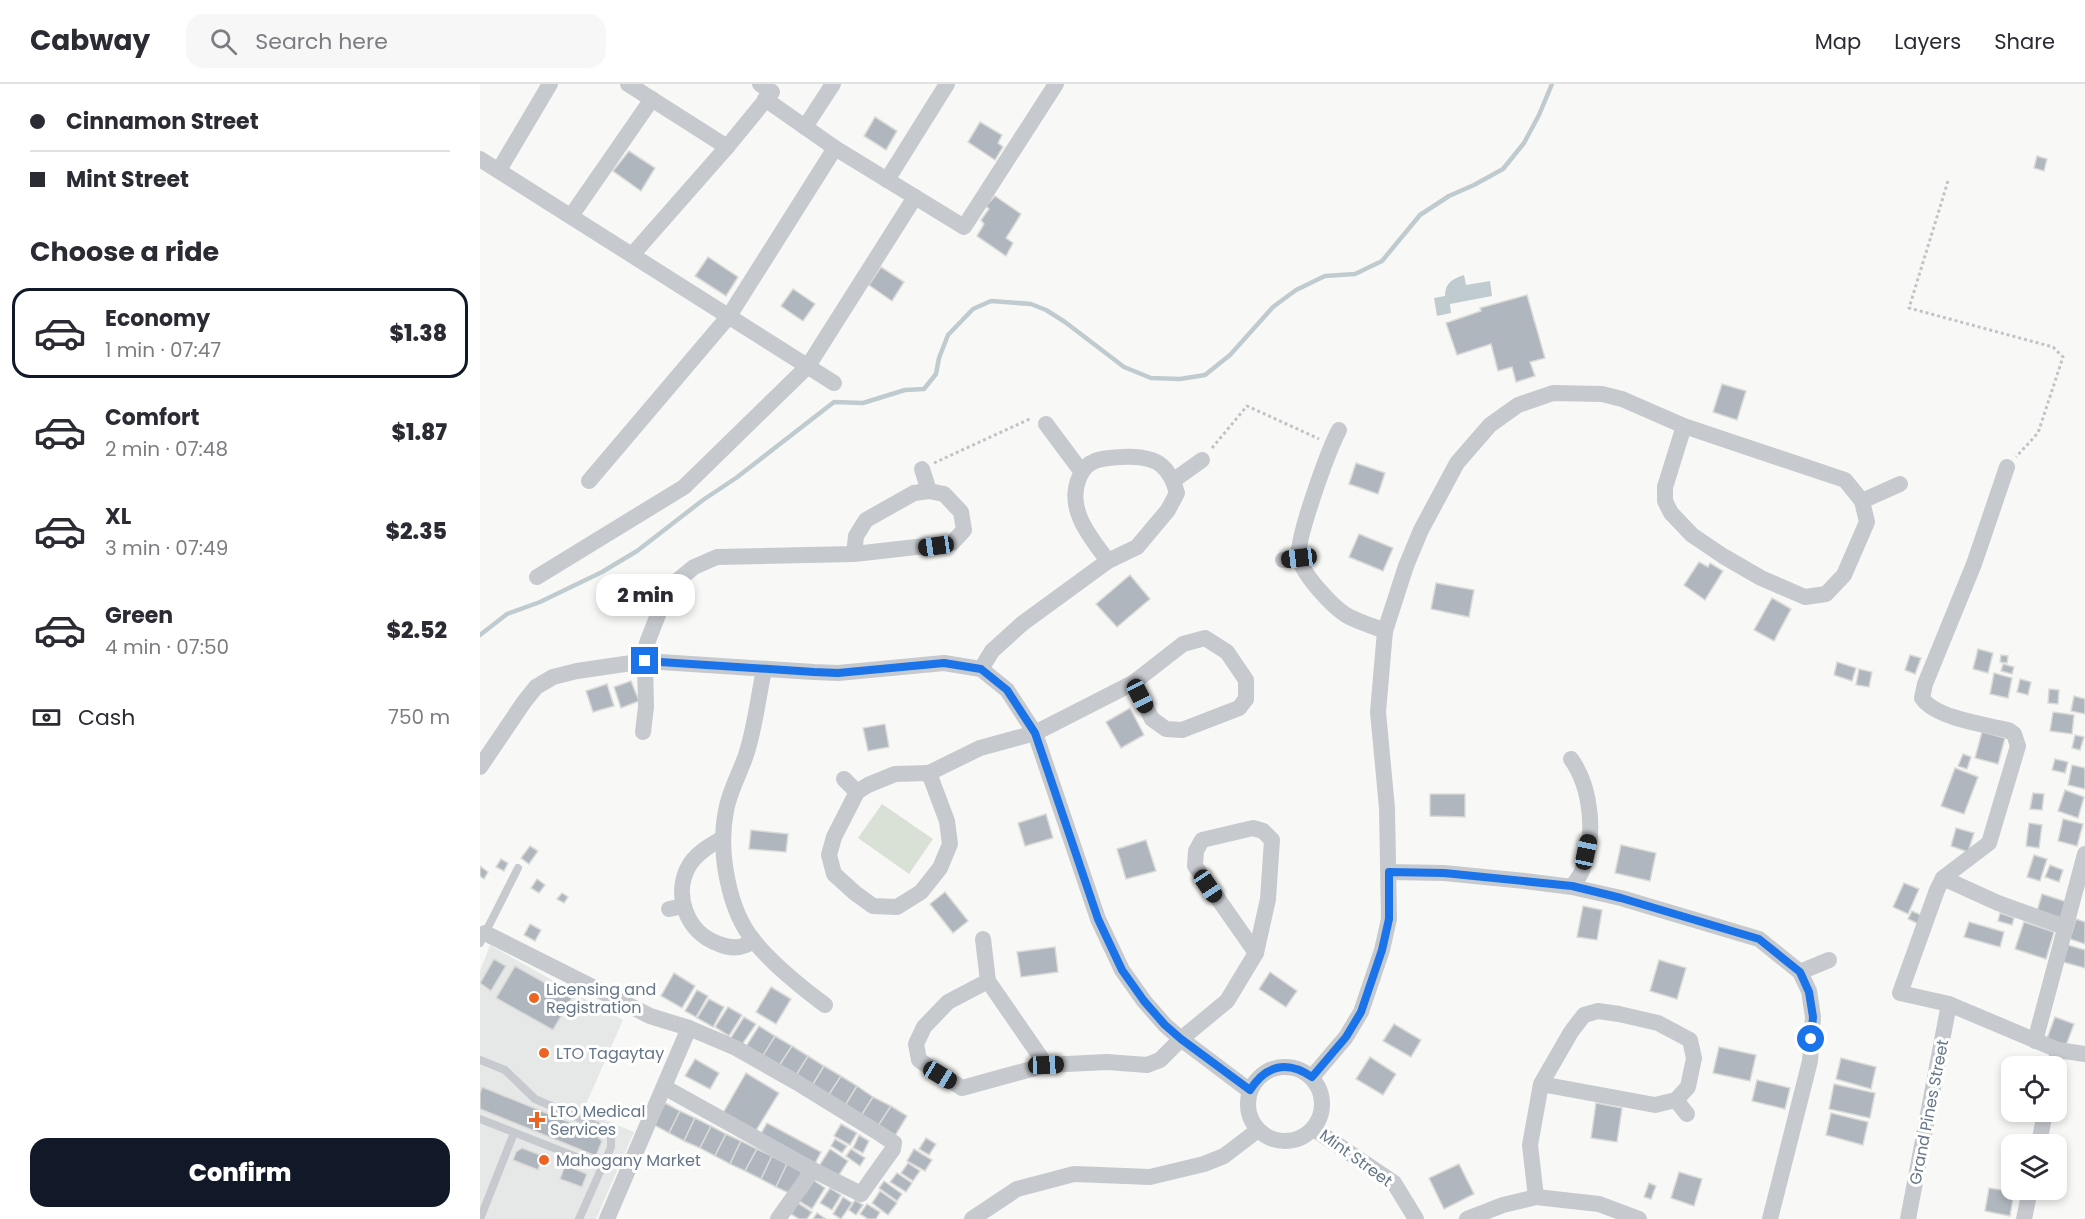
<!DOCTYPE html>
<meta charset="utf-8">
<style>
body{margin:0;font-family:Poppins,sans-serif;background:#f7f7f7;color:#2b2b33;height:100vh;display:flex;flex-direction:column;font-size:22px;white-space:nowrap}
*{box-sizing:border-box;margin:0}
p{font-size:20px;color:#7c7c81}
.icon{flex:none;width:33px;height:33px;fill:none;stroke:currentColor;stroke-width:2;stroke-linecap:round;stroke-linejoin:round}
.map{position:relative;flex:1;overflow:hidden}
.sheet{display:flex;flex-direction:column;background:#fff;width:480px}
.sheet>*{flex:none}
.guide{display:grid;align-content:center;height:132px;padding:0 30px;background:#fff}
.buttons{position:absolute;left:1521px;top:972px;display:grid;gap:12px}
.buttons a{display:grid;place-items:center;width:66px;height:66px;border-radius:12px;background:#fff;box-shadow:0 3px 9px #0003;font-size:30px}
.end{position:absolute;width:27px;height:27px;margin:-14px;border:8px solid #1a73e8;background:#fff;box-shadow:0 0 0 3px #fff}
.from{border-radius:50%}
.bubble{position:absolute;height:42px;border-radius:18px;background:#fff;box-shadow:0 3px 9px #0003;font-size:20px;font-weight:800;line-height:42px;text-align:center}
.car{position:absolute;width:18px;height:36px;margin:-18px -9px;border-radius:8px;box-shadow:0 0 4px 2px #0007;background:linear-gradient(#222 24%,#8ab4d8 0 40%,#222 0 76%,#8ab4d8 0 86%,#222 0)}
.guide b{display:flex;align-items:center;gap:21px;height:57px;font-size:22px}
.guide b+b{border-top:2px solid #e1e1e2}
.guide i{width:15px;height:15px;background:#2b2b33}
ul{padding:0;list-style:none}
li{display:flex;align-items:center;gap:18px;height:90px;margin:0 12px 9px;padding:0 18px;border:3px solid transparent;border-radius:18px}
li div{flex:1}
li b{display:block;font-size:22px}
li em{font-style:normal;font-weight:800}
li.active{border-color:#111827}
li>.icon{width:54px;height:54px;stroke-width:1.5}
h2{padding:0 30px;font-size:27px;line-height:72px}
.pay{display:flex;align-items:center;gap:15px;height:66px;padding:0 30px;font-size:22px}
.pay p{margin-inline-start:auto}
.action{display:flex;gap:12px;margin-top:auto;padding:12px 30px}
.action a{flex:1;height:69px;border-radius:18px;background:#111827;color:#fff;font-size:24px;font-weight:800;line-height:69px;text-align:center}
header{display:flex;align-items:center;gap:36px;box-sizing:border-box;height:84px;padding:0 30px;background:#fff;border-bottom:2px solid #e1e1e2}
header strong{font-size:28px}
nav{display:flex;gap:33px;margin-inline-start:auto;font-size:21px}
.search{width:420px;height:54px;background:#f7f7f7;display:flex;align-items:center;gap:15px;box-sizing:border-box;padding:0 21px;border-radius:18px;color:#7c7c81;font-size:22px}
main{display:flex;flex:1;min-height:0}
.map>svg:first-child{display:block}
.built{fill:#e6e8e7}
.green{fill:#d9e1d7}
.water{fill:#c0cbd0}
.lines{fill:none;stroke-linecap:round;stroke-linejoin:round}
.stream{stroke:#c0cbd0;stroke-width:4.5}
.building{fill:#afb6bd;stroke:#dadad8;stroke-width:1.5}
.path{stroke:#c2c3c6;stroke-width:3;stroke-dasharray:3 3;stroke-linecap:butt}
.lane{stroke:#c6c9ce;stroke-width:8}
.street{stroke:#c6c9ce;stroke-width:16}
.route{stroke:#1a73e8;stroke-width:8}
.poi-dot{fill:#ed6322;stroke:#fff;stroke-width:2}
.labels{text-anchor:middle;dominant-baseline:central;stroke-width:6;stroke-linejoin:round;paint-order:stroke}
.poi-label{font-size:16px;fill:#667689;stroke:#fff;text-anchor:start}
.street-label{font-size:16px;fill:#667689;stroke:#fff}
</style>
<header>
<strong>Cabway</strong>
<div class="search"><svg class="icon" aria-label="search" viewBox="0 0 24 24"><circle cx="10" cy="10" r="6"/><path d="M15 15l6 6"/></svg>Search here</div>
<nav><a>Map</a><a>Layers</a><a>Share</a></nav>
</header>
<main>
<section class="sheet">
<div class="guide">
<b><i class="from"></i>Cinnamon Street</b>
<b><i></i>Mint Street</b>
</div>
<h2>Choose a ride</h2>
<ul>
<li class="active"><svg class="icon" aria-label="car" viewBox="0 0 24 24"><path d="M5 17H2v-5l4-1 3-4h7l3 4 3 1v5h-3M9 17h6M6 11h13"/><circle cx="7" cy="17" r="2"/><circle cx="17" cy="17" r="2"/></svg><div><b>Economy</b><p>1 min · 07:47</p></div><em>$1.38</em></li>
<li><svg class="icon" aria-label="car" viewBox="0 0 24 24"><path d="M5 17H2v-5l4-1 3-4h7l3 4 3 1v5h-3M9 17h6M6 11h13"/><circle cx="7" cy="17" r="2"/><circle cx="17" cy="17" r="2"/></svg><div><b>Comfort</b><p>2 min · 07:48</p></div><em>$1.87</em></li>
<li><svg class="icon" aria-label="car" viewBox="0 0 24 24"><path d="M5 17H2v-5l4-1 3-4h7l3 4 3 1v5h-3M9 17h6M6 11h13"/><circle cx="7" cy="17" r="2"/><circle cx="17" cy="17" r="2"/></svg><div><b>XL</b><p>3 min · 07:49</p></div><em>$2.35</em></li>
<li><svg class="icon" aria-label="car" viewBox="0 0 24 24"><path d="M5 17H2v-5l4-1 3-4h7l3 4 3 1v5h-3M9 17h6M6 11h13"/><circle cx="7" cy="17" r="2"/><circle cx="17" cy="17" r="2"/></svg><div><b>Green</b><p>4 min · 07:50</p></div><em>$2.52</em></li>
</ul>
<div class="pay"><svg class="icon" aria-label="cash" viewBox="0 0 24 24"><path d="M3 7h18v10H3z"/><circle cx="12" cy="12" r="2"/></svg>Cash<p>750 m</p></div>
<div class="action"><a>Confirm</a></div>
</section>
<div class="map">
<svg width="1605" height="1135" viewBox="0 0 1605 1135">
<rect width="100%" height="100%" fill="#f8f9f6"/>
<polygon class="built" points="10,861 143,936 103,1027 154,1048 116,1135 0,1135 0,887"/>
<polygon class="green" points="402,720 453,755 429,790 378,754"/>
<path class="water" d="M984 191 986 201 1010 197 1012 212 970 220 971 229 957 232 954 214 965 212C965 199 972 195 984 191Z"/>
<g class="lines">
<polyline class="stream" points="0,551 27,530 60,518 122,488 157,467 223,416 256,394 354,318 383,319 425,306 444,305 456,290 459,274 468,251 493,225 511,217 551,220 566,226 585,238 644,283 671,294 700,295 725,291 750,271 793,223 816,206 845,192 875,190 902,177 940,131 969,112 994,101 1023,85 1044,59 1059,31 1072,0"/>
</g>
<g class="building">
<polygon points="395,33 417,47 406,66 384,52"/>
<polygon points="500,38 522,51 518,59 523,63 515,76 488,58"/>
<polygon points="149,67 175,84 161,107 133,87"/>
<polygon points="1557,72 1567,75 1564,87 1554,84"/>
<polygon points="515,112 541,130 526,154 533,159 526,172 497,152 504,140 501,136 509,125 506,122"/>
<polygon points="228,173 258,193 246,212 215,192"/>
<polygon points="401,183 424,198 412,217 389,201"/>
<polygon points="313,205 335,220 323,237 301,222"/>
<polygon points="1047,211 1065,274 1050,278 1055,292 1036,298 1032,283 1018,287 1011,260 977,271 966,239 1001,227 1000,224"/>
<polygon points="1242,300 1266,307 1257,336 1233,328"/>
<polygon points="876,379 905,389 898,410 869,400"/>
<polygon points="879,450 913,464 903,487 869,473"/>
<polygon points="1219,478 1228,483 1230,479 1243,487 1225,516 1204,501"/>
<polygon points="650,491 670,515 637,543 616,520"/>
<polygon points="956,499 994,506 989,533 951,525"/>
<polygon points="1292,514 1311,525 1294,557 1274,546"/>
<polygon points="1498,565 1513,569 1508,589 1493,585"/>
<polygon points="1430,571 1441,574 1435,590 1425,586"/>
<polygon points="1521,571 1528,572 1527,579 1520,578"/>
<polygon points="1357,578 1376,584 1372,597 1354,591"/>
<polygon points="1523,580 1534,583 1532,590 1521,587"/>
<polygon points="1379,585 1392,588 1389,603 1376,601"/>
<polygon points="1514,589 1532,594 1528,614 1510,610"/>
<polygon points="1540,595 1551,598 1548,611 1537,608"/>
<polygon points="151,597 159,617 141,624 134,603"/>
<polygon points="127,600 134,622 113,628 106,607"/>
<polygon points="1569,605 1579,606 1578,620 1568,619"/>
<polygon points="1594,612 1605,615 1605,630 1591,627"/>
<polygon points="650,624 664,651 641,664 626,638"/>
<polygon points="1573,628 1594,631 1592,650 1570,647"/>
<polygon points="405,640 409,663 388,667 383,644"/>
<polygon points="1502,648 1525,654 1518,680 1495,674"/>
<polygon points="1595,651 1604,653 1600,666 1592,664"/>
<polygon points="1483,670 1491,673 1487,685 1478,682"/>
<polygon points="1575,675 1588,678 1585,689 1572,686"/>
<polygon points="1592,681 1605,684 1605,705 1588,701"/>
<polygon points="1475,684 1498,693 1484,730 1461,722"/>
<polygon points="1585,706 1604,713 1598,734 1578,727"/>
<polygon points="1553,709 1564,710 1562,726 1550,725"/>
<polygon points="950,710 985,710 985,733 950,732"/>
<polygon points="566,730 573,754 545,762 538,739"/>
<polygon points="1583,735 1603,740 1597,762 1578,757"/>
<polygon points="1549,739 1562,741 1559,764 1546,762"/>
<polygon points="1476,744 1494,749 1488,768 1471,762"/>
<polygon points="271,746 308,750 306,768 269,765"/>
<polygon points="666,756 676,787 646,795 637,765"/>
<polygon points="1141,761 1176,769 1170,797 1135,789"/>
<polygon points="50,762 58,767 49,780 41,774"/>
<polygon points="1554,771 1567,775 1560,797 1547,793"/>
<polygon points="21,775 28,779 24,787 16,783"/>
<polygon points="1570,781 1583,786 1579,798 1565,793"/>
<polygon points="0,782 8,788 4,795 0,792"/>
<polygon points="57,795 65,801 59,809 51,804"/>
<polygon points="1424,799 1439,805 1428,830 1413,823"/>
<polygon points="465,808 488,837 473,849 450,820"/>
<polygon points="82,809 88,813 84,819 77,815"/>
<polygon points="1562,810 1587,818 1581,834 1557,827"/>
<polygon points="1103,822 1122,826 1117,856 1097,853"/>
<polygon points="1432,827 1443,832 1439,840 1428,835"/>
<polygon points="1520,829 1534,834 1532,841 1518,837"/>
<polygon points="1596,835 1605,838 1605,860 1590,855"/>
<polygon points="1489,838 1524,848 1520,863 1484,853"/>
<polygon points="1544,838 1574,848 1566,875 1535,865"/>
<polygon points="50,840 61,846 55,857 44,851"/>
<polygon points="1588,861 1605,866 1605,884 1583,878"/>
<polygon points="575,863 578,888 541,893 537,868"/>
<polygon points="14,875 26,882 11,907 0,899"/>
<polygon points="1179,876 1206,884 1197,915 1170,907"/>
<polygon points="35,882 92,914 73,946 16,914"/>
<polygon points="790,888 817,907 806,923 779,905"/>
<polygon points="194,889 215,902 202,924 181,912"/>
<polygon points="291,903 311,915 296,940 276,928"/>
<polygon points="217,906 228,912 216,933 205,927"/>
<polygon points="229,915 244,923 233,943 217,934"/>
<polygon points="248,923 262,931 249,952 235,943"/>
<polygon points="264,933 276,940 261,962 250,955"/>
<polygon points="1575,933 1594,940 1585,964 1566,957"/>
<polygon points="914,940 941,956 931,973 903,957"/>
<polygon points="279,942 295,952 281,975 265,964"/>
<polygon points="295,952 312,962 297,985 281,975"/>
<polygon points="312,962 328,972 314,995 297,985"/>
<polygon points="1239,963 1276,971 1270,997 1233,989"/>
<polygon points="328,972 344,982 330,1005 314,995"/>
<polygon points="890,973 916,990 903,1011 876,995"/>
<polygon points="1361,974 1396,983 1391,1005 1356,995"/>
<polygon points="215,975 239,989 230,1005 205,992"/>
<polygon points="344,982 361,992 346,1015 330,1005"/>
<polygon points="266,989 299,1009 275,1048 243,1029"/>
<polygon points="361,992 377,1002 363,1025 346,1015"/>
<polygon points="1277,996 1310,1004 1305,1025 1272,1017"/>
<polygon points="1354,1000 1395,1009 1390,1034 1349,1025"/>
<polygon points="377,1002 393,1013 379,1035 363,1025"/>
<polygon points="2,1003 113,1048 122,1057 116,1072 0,1025 0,1009"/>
<polygon points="393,1013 411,1022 396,1045 379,1035"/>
<polygon points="185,1019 200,1027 189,1049 174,1041"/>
<polygon points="1116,1019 1142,1024 1137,1058 1111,1054"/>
<polygon points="411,1022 427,1032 413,1055 396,1045"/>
<polygon points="200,1027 215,1034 204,1057 189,1049"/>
<polygon points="1351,1029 1388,1038 1383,1061 1346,1051"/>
<polygon points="215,1034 231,1042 220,1064 204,1057"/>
<polygon points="287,1039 341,1068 332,1085 278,1055"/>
<polygon points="361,1040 377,1049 370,1061 354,1052"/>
<polygon points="231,1042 246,1050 235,1072 220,1064"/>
<polygon points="246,1050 261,1057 250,1080 235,1072"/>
<polygon points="379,1051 389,1057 383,1069 373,1064"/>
<polygon points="446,1054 456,1060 449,1071 439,1065"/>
<polygon points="355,1055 367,1062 362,1069 351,1062"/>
<polygon points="261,1057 277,1065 265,1087 250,1080"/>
<polygon points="42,1064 63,1072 58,1086 33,1076 36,1068"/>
<polygon points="277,1065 292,1072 281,1095 265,1087"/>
<polygon points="350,1065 368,1077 357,1094 339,1082"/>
<polygon points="371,1065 385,1074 380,1082 366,1072"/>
<polygon points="434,1065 452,1076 445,1087 427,1077"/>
<polygon points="292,1072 307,1080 296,1103 281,1095"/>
<polygon points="428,1079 440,1087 433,1097 421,1089"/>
<polygon points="307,1080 322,1088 311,1110 296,1103"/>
<polygon points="979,1080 994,1110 964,1125 949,1094"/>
<polygon points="85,1081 107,1090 102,1103 80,1095"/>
<polygon points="1199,1088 1222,1095 1214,1122 1191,1114"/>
<polygon points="417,1089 432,1099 426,1108 410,1098"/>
<polygon points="333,1096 345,1104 332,1125 319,1117"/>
<polygon points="404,1097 422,1110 417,1117 399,1104"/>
<polygon points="1169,1099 1176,1102 1171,1115 1164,1113"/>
<polygon points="350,1104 361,1111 352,1126 340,1119"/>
<polygon points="1509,1104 1534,1108 1530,1132 1505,1127"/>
<polygon points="400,1107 417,1119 408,1131 392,1119"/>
<polygon points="363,1113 372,1119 361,1135 353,1130"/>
<polygon points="375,1116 383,1121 376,1131 369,1126"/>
<polygon points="318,1119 332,1128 327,1135 319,1135 311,1130"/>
<polygon points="387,1120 400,1128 396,1135 388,1135 380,1130"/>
<polygon points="337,1129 346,1135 333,1135"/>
</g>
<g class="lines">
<g class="path">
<polyline points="1468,97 1429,224 1573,263 1583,273 1558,349 1536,373"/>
<polyline points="732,364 767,322 839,355"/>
<polyline points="454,379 552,334"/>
</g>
<g class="lane">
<polyline points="0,859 38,784"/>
<polyline points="0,976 25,986 55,1015 122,1044 131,1052 131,1063 99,1135"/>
<polyline points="0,1035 122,1083"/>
<polyline points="0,1135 34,1049"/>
</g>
<g class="street">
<polyline points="148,0 247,63"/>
<polyline points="285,15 355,64 484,143 576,0"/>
<polyline points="325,43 353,0"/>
<polyline points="0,75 354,299"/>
<polyline points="19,86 70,0"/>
<polyline points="407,96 467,0"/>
<polyline points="91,132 172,15"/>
<polyline points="152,171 247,63 292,8 280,0"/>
<polyline points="566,340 601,387"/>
<path d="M859 346C849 365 815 457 819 474 823 491 852 522 866 531 878 538 893 542 905 547"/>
<path d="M1527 383 1494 480 1445 600 1442 614C1455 634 1506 641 1528 646L1534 650 1538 662 1509 759 1463 794 1457 806 1420 909 1469 920 1578 966 1605 970"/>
<polyline points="442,385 449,407"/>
<polyline points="694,396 722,376"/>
<polyline points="109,397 249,232 355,64"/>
<polyline points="1382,417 1420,400"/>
<polyline points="803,476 819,474"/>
<polyline points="57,493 204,403 328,282 435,113"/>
<path d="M501 585 512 567 543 539 628 477 657 463 688 426 697 409C694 398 690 388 681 381 671 373 653 372 641 373 622 374 606 375 599 394 586 425 610 453 628 477"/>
<path d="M284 586C278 614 275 644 266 671 260 689 249 708 246 727 238 766 248 826 274 857 293 881 321 903 345 921"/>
<polyline points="653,599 672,635 686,645 702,646 759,624 766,615"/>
<polyline points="163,648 166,623 165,577 167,559 183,518 197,497 214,483 237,473 374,470 472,459 484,446 481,428 464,410 449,407 434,409 386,436 376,452 374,470"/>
<path d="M1091 675C1112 704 1116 754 1102 787 1100 792 1095 798 1092 803"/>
<polyline points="0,683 44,618 56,603 73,593 97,587 165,577 334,588 358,589 464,579 501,585 527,606 555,649 618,835 642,886 664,917 685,941 701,955 770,1007"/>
<polygon points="449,689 467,737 470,760 460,784 441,808 417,823 393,822 375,809 354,790 349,771 354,753 377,708 388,701 415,690"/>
<polyline points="449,689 500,664 555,649 653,599 703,560 725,554 747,568 766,596 766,615"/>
<polyline points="364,695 377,708"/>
<polygon points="773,744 783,747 792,756 788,815 776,869 715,782 716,767 722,756"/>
<path d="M243 754C231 761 218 768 210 780 192 809 206 849 239 860 251 865 262 865 273 857"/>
<polyline points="909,788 964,789 1045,797 1092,803 1141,814 1279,855 1320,888 1329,907 1333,933 1330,977 1290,1135"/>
<polyline points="1463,794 1518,819 1585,843"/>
<polyline points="189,825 204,822"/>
<polyline points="5,849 170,932 209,944 256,964 316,998 402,1051 414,1059 413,1065 381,1110 333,1086 184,1003"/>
<polyline points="503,855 508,897 566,981 627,978 667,981 680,976 701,955 747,917 776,869"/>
<polyline points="1320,888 1349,876"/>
<polyline points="508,897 468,918 444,943 436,960 439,976 482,1004 566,981"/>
<polyline points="1555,957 1605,770"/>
<polyline points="1575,982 1578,966"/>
<circle cx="805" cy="1020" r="37"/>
<polyline points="832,993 866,953 881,928 902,866 909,835 907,724 898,628 905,547 926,482 941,446 977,379 1010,341 1038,321 1073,309 1122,310 1142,315 1204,342 1365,396 1382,417 1387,438 1364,491 1346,510 1325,513 1281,494 1243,472 1212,451 1191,429 1185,417 1185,403 1204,342"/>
<polyline points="1196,1016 1207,1030"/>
<polyline points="834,1045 914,1099 936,1135"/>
<polyline points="1559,1060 1565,1028"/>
<polyline points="1056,1113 1050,1061 1061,1000 1091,948 1104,931 1118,927 1139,930 1178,939 1210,956 1214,974 1208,1003 1196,1016 1175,1021 1061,1000"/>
<polyline points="127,1135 209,944"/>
<polyline points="298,1135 333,1086"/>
<polyline points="492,1135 537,1105 594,1090 670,1093 724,1080 744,1072 778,1046"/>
<polyline points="987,1135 1023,1121 1056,1113 1119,1120 1159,1135"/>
<polyline points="1428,1135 1469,920"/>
<polyline points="1544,1135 1550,1106"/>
</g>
</g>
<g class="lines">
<path class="route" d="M165 577 334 588 358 589 464 579 501 585 527 606 555 649 618 835 642 886 664 917 685 941 701 955 770 1006C786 981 807 976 832 993L866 953 881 928 902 866 909 835V788L964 789 1092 802 1141 814 1279 855 1320 888 1329 908 1333 933 1331 955"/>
</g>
<g class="poi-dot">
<circle cx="54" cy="914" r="6"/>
<circle cx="64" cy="969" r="6"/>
<path d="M54 1027h6v6h6v6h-6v6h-6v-6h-6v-6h6z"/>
<circle cx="64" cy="1076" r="6"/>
</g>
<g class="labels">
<g class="poi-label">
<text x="66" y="905">Licensing and<tspan x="66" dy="18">Registration</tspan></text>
<text x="76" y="969">LTO Tagaytay</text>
<text x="70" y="1027">LTO Medical<tspan x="70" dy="18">Services</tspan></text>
<text x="76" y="1076">Mahogany Market</text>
</g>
<g class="street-label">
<text transform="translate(1449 1028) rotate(-79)">Grand Pines Street</text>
<text transform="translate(876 1074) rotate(36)">Mint Street</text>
</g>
</g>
</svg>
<div class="buttons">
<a><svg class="icon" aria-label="locate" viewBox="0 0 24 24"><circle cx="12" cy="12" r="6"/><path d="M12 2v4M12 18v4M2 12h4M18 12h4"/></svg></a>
<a><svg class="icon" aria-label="layers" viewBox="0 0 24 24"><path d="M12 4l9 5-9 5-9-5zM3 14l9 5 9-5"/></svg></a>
</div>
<i class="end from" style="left:1331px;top:955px"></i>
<i class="end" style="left:165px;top:577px"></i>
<div class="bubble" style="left:116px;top:490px;width:99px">2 min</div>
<i class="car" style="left:456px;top:462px;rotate:262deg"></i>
<i class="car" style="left:819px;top:474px;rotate:263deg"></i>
<i class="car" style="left:660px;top:612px;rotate:153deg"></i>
<i class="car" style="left:1106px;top:768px;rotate:12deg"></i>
<i class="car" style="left:728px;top:802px;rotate:146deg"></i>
<i class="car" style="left:566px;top:981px;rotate:88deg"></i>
<i class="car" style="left:460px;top:991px;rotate:121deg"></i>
</div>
</main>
